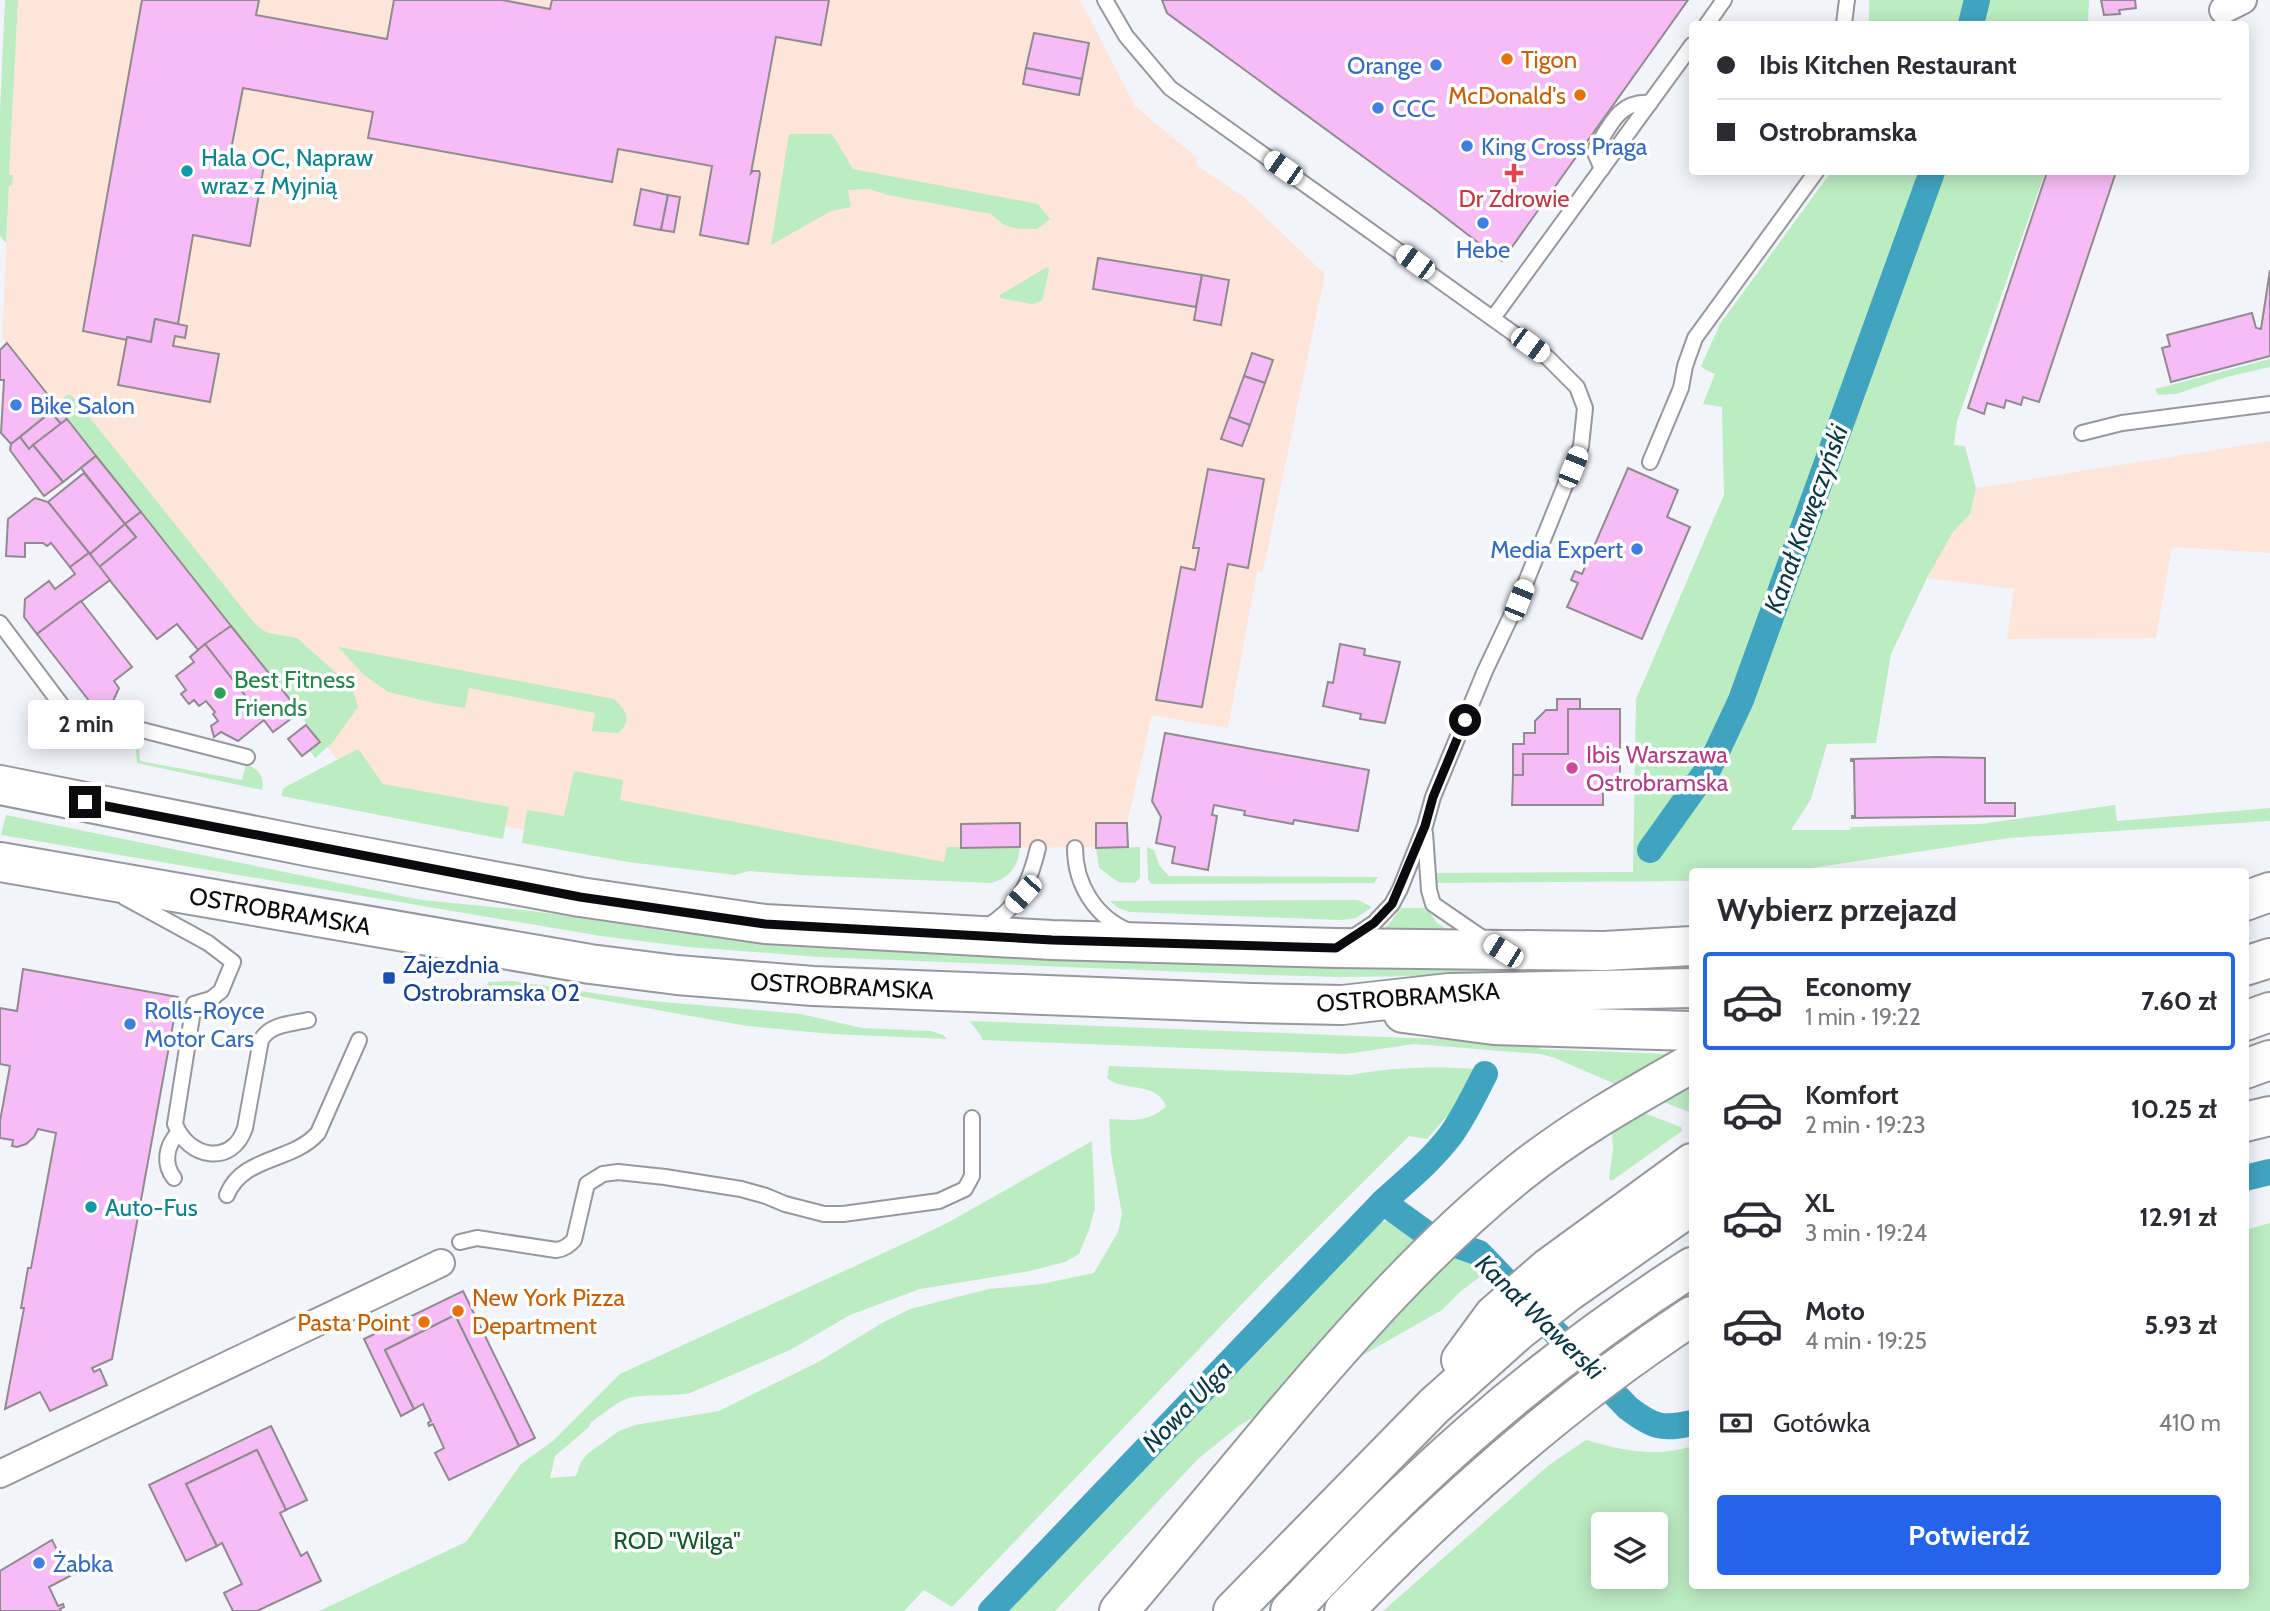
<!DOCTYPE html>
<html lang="pl">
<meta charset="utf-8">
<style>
body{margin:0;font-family:Cabin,sans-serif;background:#f2f2f3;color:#2b2b33;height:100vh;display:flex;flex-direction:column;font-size:26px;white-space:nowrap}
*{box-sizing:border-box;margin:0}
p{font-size:23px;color:#7c7c81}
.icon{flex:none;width:38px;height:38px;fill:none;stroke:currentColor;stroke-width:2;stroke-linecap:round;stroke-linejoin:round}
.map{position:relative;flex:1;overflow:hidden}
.details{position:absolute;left:1689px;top:868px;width:560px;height:721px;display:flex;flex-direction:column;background:#fff;border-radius:7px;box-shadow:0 4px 18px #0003}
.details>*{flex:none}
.hud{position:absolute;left:1689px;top:21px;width:560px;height:154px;border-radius:7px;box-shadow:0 4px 18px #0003;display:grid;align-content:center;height:154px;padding:0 28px;background:#fff}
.controls{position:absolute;left:1591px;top:1512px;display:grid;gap:14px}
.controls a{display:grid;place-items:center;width:77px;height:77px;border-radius:7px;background:#fff;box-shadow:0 4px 18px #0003;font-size:35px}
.end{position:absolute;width:32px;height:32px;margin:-16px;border:9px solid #0b0b0d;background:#fff;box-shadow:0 0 0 4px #fff}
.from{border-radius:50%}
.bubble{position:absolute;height:49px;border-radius:7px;background:#fff;box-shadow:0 4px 18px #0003;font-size:23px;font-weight:800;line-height:49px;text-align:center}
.car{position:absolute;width:21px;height:42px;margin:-21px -10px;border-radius:9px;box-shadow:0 0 5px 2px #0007;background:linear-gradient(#fff 24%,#345 0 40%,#fff 0 76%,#345 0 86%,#fff 0)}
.hud b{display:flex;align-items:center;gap:24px;height:66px;font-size:26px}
.hud b+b{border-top:2px solid #e1e1e2}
.hud i{width:18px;height:18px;background:#2b2b33}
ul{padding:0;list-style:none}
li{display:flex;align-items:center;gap:21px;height:98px;margin:0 14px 10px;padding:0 14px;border:4px solid transparent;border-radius:7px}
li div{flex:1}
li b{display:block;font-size:26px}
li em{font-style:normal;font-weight:800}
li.selected{border-color:#2563eb}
li>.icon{width:63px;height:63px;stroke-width:1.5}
h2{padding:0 28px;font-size:32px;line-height:84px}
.pay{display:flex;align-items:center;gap:18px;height:77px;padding:0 28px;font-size:26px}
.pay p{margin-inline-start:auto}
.action{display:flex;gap:14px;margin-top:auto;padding:14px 28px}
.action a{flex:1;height:80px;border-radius:7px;background:#2563eb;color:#fff;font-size:28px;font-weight:800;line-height:80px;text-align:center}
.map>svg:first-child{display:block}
.industrial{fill:#fde5da}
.green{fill:#bcecc2;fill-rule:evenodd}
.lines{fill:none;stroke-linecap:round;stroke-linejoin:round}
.canal{stroke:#40a4c1;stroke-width:26}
.building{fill:#f7bcf5;stroke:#908b8f;stroke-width:2}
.service-casing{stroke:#96989e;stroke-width:18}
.minor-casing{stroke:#96989e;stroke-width:30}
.primary-casing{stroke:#96989e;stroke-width:42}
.service{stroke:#fff;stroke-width:14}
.minor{stroke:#fff;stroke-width:26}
.primary{stroke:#fff;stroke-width:38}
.route{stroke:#0b0b0d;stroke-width:9}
.food-dot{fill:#e8710a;stroke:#fff;stroke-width:2.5}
.shop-dot{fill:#3f7fe0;stroke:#fff;stroke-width:2.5}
.culture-dot{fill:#0f9aa8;stroke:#fff;stroke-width:2.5}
.health-dot{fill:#e0444e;stroke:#fff;stroke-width:2.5}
.leisure-dot{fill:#2e9e5b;stroke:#fff;stroke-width:2.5}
.hotel-dot{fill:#d1479c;stroke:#fff;stroke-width:2.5}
.transit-dot{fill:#1a4fb4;stroke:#fff;stroke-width:2.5}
.labels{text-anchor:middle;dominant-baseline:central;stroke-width:7;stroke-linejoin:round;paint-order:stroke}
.food-label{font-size:24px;fill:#c56008;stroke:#fff;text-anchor:start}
.shop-label{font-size:24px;fill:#366cbe;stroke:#fff;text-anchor:start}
.culture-label{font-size:24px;fill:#0d838f;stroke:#fff;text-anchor:start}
.health-label{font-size:24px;fill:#be3a42;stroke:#fff}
.leisure-label{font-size:24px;fill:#27864d;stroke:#fff;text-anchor:start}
.hotel-label{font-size:24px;fill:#b23c85;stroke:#fff;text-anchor:start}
.street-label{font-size:24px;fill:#0b0b0d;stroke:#fff}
.transit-label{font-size:24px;fill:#164399;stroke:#fff;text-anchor:start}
.park-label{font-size:24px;fill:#135827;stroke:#fff}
.water-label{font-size:26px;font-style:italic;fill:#083743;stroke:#fff}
</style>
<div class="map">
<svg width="2270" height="1611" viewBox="0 0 2270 1611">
<rect width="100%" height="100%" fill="#f3f4fb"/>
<g class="industrial">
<polygon points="18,0 1080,0 1135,106 1196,157 1198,166 1244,197 1325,274 1263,571 1257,572 1228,728 1152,715 1127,823 1128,847 961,848 944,879 617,847 371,802 2,338 9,185 12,175 9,175"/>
<polygon points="2270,441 2270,553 2172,547 2156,638 2007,639 2014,589 1927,578 1953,532 1970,514 1976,488"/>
</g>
<g class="green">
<polygon points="5,0 18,0 9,175 13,175 12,185 9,186 6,243 0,236 0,111"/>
<polygon points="1869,0 2089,0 2088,24 1869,24"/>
<polygon points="789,134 832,134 853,169 1038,204 1050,219 1037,229 1018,229 1004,225 991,214 888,195 869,189 848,190 851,207 831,211 771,245"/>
<polygon points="1831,172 2045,172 1957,421 1954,445 1965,446 1976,488 1970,514 1953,532 1927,578 1891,654 1876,743 1827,744 1811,799 1791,830 1850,830 1851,827 1981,824 2115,805 2117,821 2270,808 2270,821 2009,838 1792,871 1692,872 1692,881 1437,883 1436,873 1633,872 1636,699 1724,495 1722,407 1703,404 1715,374 1704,369 1701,366 1720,324"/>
<polygon points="1047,267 1049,270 1042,301 1032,304 1000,298 1000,295"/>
<polygon points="2270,359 2270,367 2227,377 2176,394 2158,395 2155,389"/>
<polygon points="67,395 71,395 78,403 251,619 261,629 268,633 297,638 352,687 358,707 333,742 315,758 304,743 314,733 57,407 57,403"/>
<path d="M338 647 614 699C626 710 633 721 618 733L592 731 595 713 469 688 465 708 434 703 388 692 364 675Z"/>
<path d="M138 736 140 761 242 780 246 764C259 769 265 777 262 790L137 763 135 737Z"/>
<polygon points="356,750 359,750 383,784 509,807 503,839 281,796 283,789 287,786"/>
<path d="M574 771 623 780 620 800 944 862 947 847H1020C1018 867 1010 878 991 883L799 875 749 871 735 875 628 862 522 843 527 810 564 816Z"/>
<polygon points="6,815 422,900 532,911 666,931 729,938 1692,961 1692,967 1608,969 1608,974 1342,977 1266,975 819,957 689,947 601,936 1,835"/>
<polygon points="1140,847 1140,878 1135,883 1118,882 1099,868 1096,848"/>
<polygon points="1147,847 1154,850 1159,865 1169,876 1378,877 1374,883 1151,884 1148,879"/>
<polygon points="1358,900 1372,907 1356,918 1341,920 1130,912 1118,908 1110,901"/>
<polygon points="1401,908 1427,908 1436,922 1448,930 1379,932 1389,924"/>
<polygon points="513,981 641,1000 801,1014 862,1028 931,1031 943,1035 947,1039 832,1034 747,1026 517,985 494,991 487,985 488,982"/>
<polygon points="970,1021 1540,1043 1540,1049 1692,1055 1692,1113 1615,1084 1555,1058 1540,1054 1414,1044 1346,1054 982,1040 981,1036"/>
<path d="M1109 1066 1350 1075C1393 1067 1435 1066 1478 1069L1461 1100 1427 1139 1409 1136 1266 1279 952 1607 924 1590 904 1611H319L466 1542 521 1464 554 1440 620 1374 916 1238 949 1222 1092 1141 1095 1207 1089 1230 1079 1254 1065 1262 1030 1271 920 1289 850 1315 790 1350 690 1393C670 1397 639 1393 624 1400 613 1405 602 1415 591 1422L589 1427 555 1456 550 1478 576 1476 581 1462 587 1454 619 1431 635 1425 719 1411 820 1361 882 1323 910 1309 989 1289 1041 1284 1094 1273 1118 1232 1122 1214 1111 1154 1109 1119C1135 1120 1145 1123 1166 1107 1158 1081 1123 1092 1107 1078Z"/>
<polygon points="1596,1095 1681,1127 1682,1131 1613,1180 1610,1180 1609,1178 1613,1149 1611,1120"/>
<polygon points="1390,1221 1470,1257 1485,1273 1460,1292 1442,1310 1240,1425 1198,1459 1055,1611 1005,1611 1226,1385 1339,1266 1376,1222"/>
<path d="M2270 1223V1611H1383L1549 1465 1586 1440C1621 1450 1657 1458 1692 1446V1586H2245V1230ZM1603 1524H1656V1577H1603Z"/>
</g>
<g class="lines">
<g class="canal">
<polyline points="1971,24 1977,0"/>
<polyline points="1650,850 1710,766 1741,700 1932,172"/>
<polyline points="2245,1178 2270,1172"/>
<path d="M1383 1202 1430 1236 1479 1253 1628 1408C1653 1427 1662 1430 1692 1423"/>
<path d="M991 1611 1383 1202C1406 1181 1431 1161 1450 1136 1464 1117 1474 1095 1485 1074"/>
</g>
</g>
<g class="building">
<polygon points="142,0 259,0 256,15 387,39 394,0 502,0 550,9 552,0 829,0 821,45 776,37 751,173 753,171 759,171 760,174 748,244 700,235 712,166 618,149 612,182 368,138 373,112 243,88 229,160 264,165 250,246 193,235 178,324 155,319 151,342 127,337 127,340 83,331"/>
<polygon points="1162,0 1688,0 1502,261 1432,207 1167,13"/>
<polygon points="2101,0 2135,0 2136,8 2119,10 2120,14 2104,15"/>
<polygon points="1034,33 1089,43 1082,79 1026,68"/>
<polygon points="1026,68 1082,79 1079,95 1023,84"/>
<polygon points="2047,172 2116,172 2039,402 2023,397 2021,405 2006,400 2004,408 1987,403 1984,414 1968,408"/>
<polygon points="641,189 668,195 661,230 634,225"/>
<polygon points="668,195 680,197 674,232 661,230"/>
<polygon points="1098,258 1202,275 1196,307 1093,289"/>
<polygon points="2270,270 2270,356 2171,382 2162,348 2170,346 2167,335 2252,313 2256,328 2261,329"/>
<polygon points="1202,275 1229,280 1221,325 1194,320"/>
<polygon points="155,319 187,326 185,338 175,336 173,346 219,354 210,402 118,385 127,337 151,342"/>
<polygon points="7,343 67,419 61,424 51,412 11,444 1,433 4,380 0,380 0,350"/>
<polygon points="1252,353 1273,360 1265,383 1244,376"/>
<polygon points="1244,376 1265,383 1250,425 1229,417"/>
<polygon points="51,412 61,424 29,449 20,437"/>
<polygon points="1229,417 1250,425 1242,446 1221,439"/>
<polygon points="67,419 96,456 63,482 33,445"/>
<polygon points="20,437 29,449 33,445 63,482 44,496 10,450 11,444"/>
<polygon points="96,456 141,512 125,524 81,468"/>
<polygon points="1628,468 1678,490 1667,517 1690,527 1642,639 1567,607 1578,583 1571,580 1575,571 1582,574"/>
<polygon points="1208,469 1264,479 1248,568 1228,564 1202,707 1156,700 1181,567 1195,570 1199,548 1193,548"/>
<polygon points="84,473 125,524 90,554 48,502"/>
<polygon points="35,498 48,502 89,553 70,567 51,543 47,546 43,543 25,543 25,557 6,556 8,519"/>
<polygon points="141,512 231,626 198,650 177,624 157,639 99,567 136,537 125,524"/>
<polygon points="125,524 136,537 99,567 90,554"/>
<polygon points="89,553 110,580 37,634 24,617 25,599 49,581 55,589 75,574 70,567"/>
<polygon points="81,601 132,667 114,681 119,688 109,710 90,702 37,634"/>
<polygon points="231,626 300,712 273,732 205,644"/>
<polygon points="205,644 264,720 238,741 221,732 214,737 211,726 218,721 213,714 215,712 206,701 199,706 194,700 189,704 181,694 186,690 176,676 194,662 190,657"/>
<polygon points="1340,644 1365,649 1364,655 1400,662 1385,723 1360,719 1361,714 1323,706 1328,682 1333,683"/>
<polygon points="1557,699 1580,699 1580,709 1568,709 1568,754 1523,754 1523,775 1513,775 1513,744 1524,744 1524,733 1535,733 1535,721 1546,710 1557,710"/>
<polygon points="1568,709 1620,709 1620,777 1603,777 1603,805 1512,805 1513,775 1523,775 1523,754 1568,754"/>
<polygon points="306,725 320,742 302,756 288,739"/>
<polygon points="1165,733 1369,770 1358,831 1294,820 1293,824 1244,815 1245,811 1214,805 1212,815 1217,816 1208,870 1172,863 1175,847 1156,843 1161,817 1152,801"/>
<polygon points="1939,757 1985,758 1985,803 2015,803 2015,816 1852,818 1852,816 1855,816 1854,761 1851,761 1851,759"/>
<polygon points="1020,823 1020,847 961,848 961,824"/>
<polygon points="1096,823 1127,823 1128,847 1096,848"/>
<polygon points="23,969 178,997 112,1359 92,1368 94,1372 100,1369 107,1385 50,1411 40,1392 5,1409 24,1308 21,1308 28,1268 31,1268 56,1133 38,1129 34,1137 26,1144 17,1147 12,1146 13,1140 0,1138 0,1121 10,1066 0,1064 0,1008 17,1011"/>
<polygon points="463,1291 535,1438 519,1446 455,1315 385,1350 414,1409 401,1416 364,1339"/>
<polygon points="455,1315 519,1446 449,1480 435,1453 444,1448 433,1424 429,1426 428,1423 431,1421 423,1404 414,1409 385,1350"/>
<polygon points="271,1426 307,1500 286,1510 257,1450 186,1484 217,1546 186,1561 149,1485"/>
<polygon points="257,1450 286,1510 280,1513 301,1556 307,1552 321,1581 257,1611 233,1611 224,1593 242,1584 222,1543 217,1546 186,1484"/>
<polygon points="52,1540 70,1576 49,1587 58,1606 63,1604 64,1607 60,1609 61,1611 0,1611 0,1571"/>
</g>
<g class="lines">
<defs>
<g id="service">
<polyline points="1105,0 1126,36 1170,88 1548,358 1577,387 1585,408 1581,446 1519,599 1485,671 1433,797 1425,826 1400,889 1392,904 1374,923 1350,939"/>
<polyline points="1707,24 1724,0"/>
<polyline points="1844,24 1847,0"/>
<path d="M1602 169 1595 153 1596 148C1610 125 1620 100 1650 103"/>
<polyline points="1493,318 1692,45"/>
<polyline points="2082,433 2122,423 2270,404"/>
<polyline points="1650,462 1681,388 1685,366 1695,338 1816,172"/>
<polyline points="0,623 78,727 119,737 138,729 247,757"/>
<polyline points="1425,833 1429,890 1433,904 1484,939"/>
<path d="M1075 848C1075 884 1095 917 1129 931"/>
<path d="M124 897 208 943 233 962 221 991 211 999 194 1004 175 1124C188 1158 232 1167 245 1128L261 1040C270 1024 291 1024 308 1020"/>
<path d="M985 928C1019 907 1029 885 1038 848"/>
<path d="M174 1178C163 1164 166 1146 178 1133"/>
<path d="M227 1195C242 1156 293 1162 318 1133L359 1040"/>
<path d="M460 1242 477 1238 556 1250C564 1249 568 1246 574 1240L587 1184 603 1174 618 1172 665 1177 741 1189 766 1196 785 1204 824 1214H843L939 1201 965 1189 972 1176V1118"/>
</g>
<g id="minor">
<polyline points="2223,10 2243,0"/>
<polyline points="0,1474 441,1263"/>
</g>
<g id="primary">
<polyline points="0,785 311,847 580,897 765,924 1052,940 1336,948 1604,951 1692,946"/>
<polyline points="0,862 590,964 677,975 813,986 1251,1003 1342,1005 1449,993 1692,988"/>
<polyline points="2245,901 2270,892"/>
<polyline points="2245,966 2270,958"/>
<polyline points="1403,1013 1494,1025 1692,1031"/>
<polyline points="2245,1021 2270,1012"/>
<polyline points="2245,1069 2270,1060"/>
<polyline points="2245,1122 2270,1116"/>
<polyline points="1461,1360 1494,1315 1548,1268 1692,1163"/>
<path d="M1119 1611C1173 1546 1227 1481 1282 1416 1355 1330 1430 1245 1518 1174 1573 1130 1632 1097 1692 1063"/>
<polyline points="1233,1611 1434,1406 1518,1331 1568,1292 1692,1205"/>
<path d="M1290 1611C1331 1569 1370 1526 1413 1486 1499 1404 1592 1331 1692 1267"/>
<path d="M1344 1611C1450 1501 1564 1400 1692 1316"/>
</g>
</defs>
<use href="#service" class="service-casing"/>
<use href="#minor" class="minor-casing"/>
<use href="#primary" class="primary-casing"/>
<use href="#service" class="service"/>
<use href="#minor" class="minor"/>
<use href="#primary" class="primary"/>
</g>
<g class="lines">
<polyline class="route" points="85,802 580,897 765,924 1052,940 1336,948 1374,923 1392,904 1425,826 1433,797 1465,720"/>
</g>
<g class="food-dot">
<circle cx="1507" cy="59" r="7"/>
<circle cx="1580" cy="95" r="7"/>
<circle cx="458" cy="1311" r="7"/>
<circle cx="424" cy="1322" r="7"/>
</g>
<g class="shop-dot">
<circle cx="1436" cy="65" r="7"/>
<circle cx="1378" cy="108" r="7"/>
<circle cx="1467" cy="146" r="7"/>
<circle cx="1483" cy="223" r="7"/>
<circle cx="16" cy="405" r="7"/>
<circle cx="1637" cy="549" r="7"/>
<circle cx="130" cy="1024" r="7"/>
<circle cx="39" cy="1563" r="7"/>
</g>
<g class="culture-dot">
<circle cx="187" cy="171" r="7"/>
<circle cx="91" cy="1207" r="7"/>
</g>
<path class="health-dot" d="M1510.5 162.5h7v7h7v7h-7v7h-7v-7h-7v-7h7z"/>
<circle class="leisure-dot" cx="220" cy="693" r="7"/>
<circle class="hotel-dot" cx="1572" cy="768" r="7"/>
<rect class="transit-dot" x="382" y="971" width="14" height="14" rx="3.5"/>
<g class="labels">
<g class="food-label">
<text x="1521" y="59">Tigon</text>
<text x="1566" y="95" text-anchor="end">McDonald's</text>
<text x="472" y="1297">New York Pizza<tspan x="472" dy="28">Department</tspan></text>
<text x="410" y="1322" text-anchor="end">Pasta Point</text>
</g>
<g class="shop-label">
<text x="1422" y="65" text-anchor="end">Orange</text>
<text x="1392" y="108">CCC</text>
<text x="1481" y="146">King Cross Praga</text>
<text x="1483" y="249" text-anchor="middle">Hebe</text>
<text x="30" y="405">Bike Salon</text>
<text x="1623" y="549" text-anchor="end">Media Expert</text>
<text x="144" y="1010">Rolls-Royce<tspan x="144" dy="28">Motor Cars</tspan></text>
<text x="53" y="1563">Żabka</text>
</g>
<g class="culture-label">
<text x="201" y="157">Hala OC, Napraw<tspan x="201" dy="28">wraz z Myjnią</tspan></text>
<text x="105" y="1207">Auto-Fus</text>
</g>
<g class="health-label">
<text x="1514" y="198">Dr Zdrowie</text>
</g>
<g class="leisure-label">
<text x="234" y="679">Best Fitness<tspan x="234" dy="28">Friends</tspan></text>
</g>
<g class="hotel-label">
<text x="1586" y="754">Ibis Warszawa<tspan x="1586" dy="28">Ostrobramska</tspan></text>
</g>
<g class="street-label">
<text transform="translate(280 911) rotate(10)">OSTROBRAMSKA</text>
<text transform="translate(842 986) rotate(3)">OSTROBRAMSKA</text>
<text transform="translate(1408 997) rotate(-4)">OSTROBRAMSKA</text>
</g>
<g class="transit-label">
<text x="403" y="964">Zajezdnia<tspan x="403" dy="28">Ostrobramska 02</tspan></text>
</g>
<g class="park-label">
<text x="677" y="1540">ROD "Wilga"</text>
</g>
<g class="water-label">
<text transform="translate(1806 519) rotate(-70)">Kanał Kawęczyński</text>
<text transform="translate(1540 1317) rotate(44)">Kanał Wawerski</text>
<text transform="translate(1187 1406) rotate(-46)">Nowa Ulga</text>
</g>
</g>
</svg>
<div class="controls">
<a><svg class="icon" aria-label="layers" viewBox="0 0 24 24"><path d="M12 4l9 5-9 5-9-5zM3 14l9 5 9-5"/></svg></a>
</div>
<i class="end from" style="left:1465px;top:720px"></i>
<i class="end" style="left:85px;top:802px"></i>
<div class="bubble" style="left:28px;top:700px;width:116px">2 min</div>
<i class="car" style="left:1283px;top:168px;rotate:305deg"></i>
<i class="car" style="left:1415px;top:262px;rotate:306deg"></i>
<i class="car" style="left:1530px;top:345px;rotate:126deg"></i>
<i class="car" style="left:1573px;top:467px;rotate:22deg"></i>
<i class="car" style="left:1519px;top:600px;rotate:22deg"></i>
<i class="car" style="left:1023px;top:894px;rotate:222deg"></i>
<i class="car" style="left:1503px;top:951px;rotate:302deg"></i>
<div class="hud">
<b><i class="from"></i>Ibis Kitchen Restaurant</b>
<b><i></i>Ostrobramska</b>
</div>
<section class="details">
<h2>Wybierz przejazd</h2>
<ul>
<li class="selected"><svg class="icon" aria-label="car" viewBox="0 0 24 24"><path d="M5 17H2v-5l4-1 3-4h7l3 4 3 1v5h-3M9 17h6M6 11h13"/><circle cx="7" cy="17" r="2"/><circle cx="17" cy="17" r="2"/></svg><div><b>Economy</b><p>1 min · 19:22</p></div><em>7.60 zł</em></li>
<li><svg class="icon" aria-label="car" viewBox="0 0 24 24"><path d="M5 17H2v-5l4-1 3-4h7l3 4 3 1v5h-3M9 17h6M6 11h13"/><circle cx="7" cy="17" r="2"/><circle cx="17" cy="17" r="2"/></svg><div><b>Komfort</b><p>2 min · 19:23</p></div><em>10.25 zł</em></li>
<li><svg class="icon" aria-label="car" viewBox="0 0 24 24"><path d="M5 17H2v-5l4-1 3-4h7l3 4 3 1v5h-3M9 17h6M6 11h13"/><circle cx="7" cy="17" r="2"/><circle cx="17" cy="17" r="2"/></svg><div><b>XL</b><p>3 min · 19:24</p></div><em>12.91 zł</em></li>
<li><svg class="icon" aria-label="car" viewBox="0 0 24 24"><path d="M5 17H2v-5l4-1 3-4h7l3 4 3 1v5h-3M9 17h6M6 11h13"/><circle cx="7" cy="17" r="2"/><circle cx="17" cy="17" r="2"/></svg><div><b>Moto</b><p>4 min · 19:25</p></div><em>5.93 zł</em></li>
</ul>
<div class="pay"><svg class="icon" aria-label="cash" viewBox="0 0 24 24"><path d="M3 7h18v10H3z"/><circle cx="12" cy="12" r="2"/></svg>Gotówka<p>410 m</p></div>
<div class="action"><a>Potwierdź</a></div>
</section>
</div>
